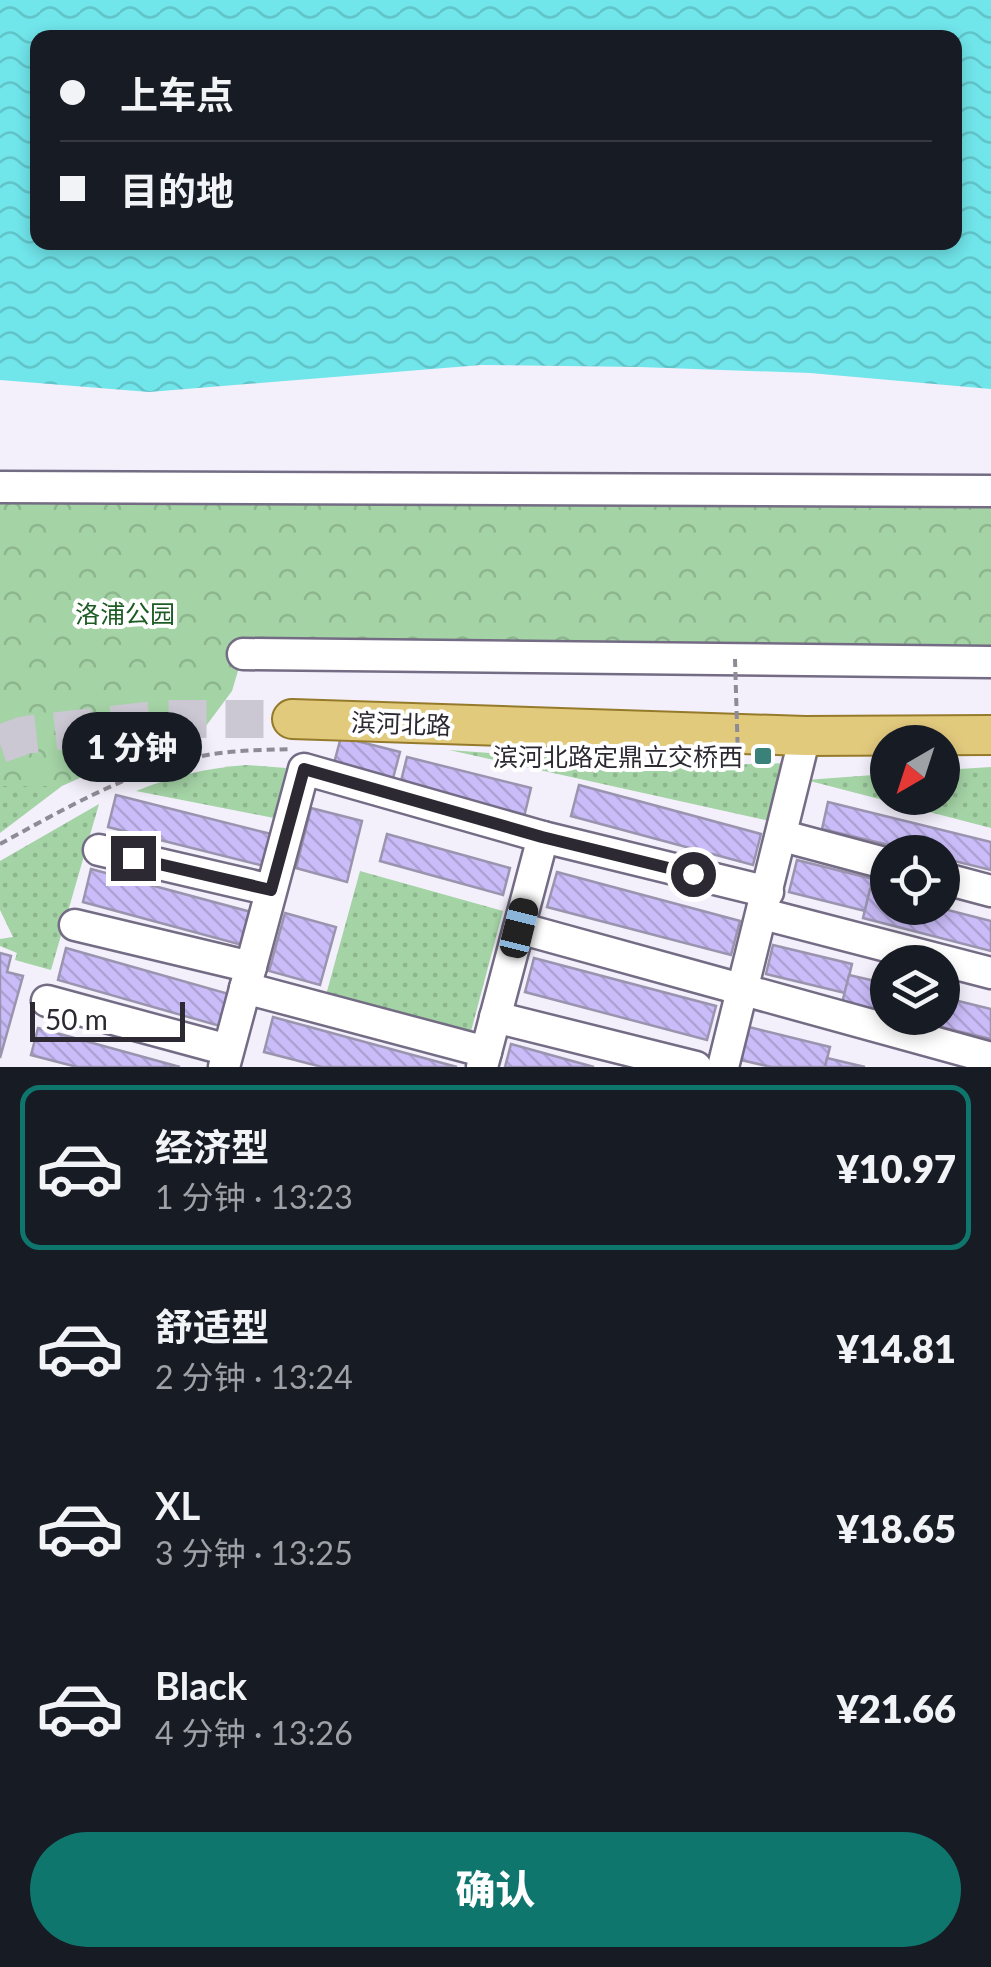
<!DOCTYPE html>
<html lang="zh">
<meta charset="utf-8">
<style>
body{margin:0;font-family:Lato,"Noto Sans SC",sans-serif;background:#20242c;color:#f1f3f6;height:100vh;display:flex;flex-direction:column;font-size:38px;white-space:nowrap}
*{box-sizing:border-box;margin:0}
p{font-size:32px;color:#9ea1a6}
.icon{flex:none;width:55px;height:55px;fill:none;stroke:currentColor;stroke-width:2;stroke-linecap:round;stroke-linejoin:round}
.map{position:relative;height:1067px;overflow:hidden}
.panel{display:flex;flex-direction:column;background:#171b24;flex:1}
.panel>*{flex:none}
.guide{position:absolute;left:30px;top:30px;width:932px;height:220px;border-radius:20px;box-shadow:0 5px 15px #0003;display:grid;align-content:center;height:220px;padding:0 30px;background:#171b24}
.needle{width:65px;rotate:219deg}
.fabs{position:absolute;left:870px;top:725px;display:grid;gap:20px}
.fabs a{display:grid;place-items:center;width:90px;height:90px;border-radius:50%;background:#171b24;box-shadow:0 5px 15px #0003;font-size:50px}
.scale{position:absolute;left:30px;bottom:25px;width:155px;box-sizing:border-box;padding-left:10px;border:5px solid #2c2933;border-top:0;font-size:28px;line-height:35px;white-space:nowrap;color:#2c2933;-webkit-text-stroke:8px #fff;paint-order:stroke}
.end{position:absolute;width:45px;height:45px;margin:-22px;border:12px solid #2c2933;background:#fff;box-shadow:0 0 0 5px #fff}
.from{border-radius:50%}
.bubble{position:absolute;height:70px;border-radius:35px;background:#171b24;box-shadow:0 5px 15px #0003;font-size:32px;font-weight:800;line-height:70px;text-align:center}
.car{position:absolute;width:30px;height:60px;margin:-30px -15px;border-radius:12px;box-shadow:0 0 8px 2px #0007;background:linear-gradient(#222 24%,#8ab4d8 0 40%,#222 0 76%,#8ab4d8 0 86%,#222 0)}
.guide b{display:flex;align-items:center;gap:35px;height:95px;font-size:38px}
.guide b+b{border-top:2px solid #363941}
.guide i{width:25px;height:25px;background:#f1f3f6}
ul{padding:18px 0 0;list-style:none}
li{display:flex;align-items:center;gap:30px;height:165px;margin:0 20px 15px;padding:0 10px;border:5px solid transparent;border-radius:20px}
li div{flex:1}
li b{display:block;font-size:38px}
li em{font-style:normal;font-weight:800}
li.current{border-color:#0f766e}
li>.icon{width:90px;height:90px;stroke-width:1.5}
.cta{display:flex;gap:20px;margin-top:auto;padding:20px 30px}
.cta a{flex:1;height:115px;border-radius:60px;background:#0f766e;color:#fff;font-size:40px;font-weight:800;line-height:115px;text-align:center}
.map>svg:first-child{display:block}
.grass{fill:url(#grass-dots)}
.forest{fill:url(#forest-crowns)}
.water{fill:url(#water-waves);fill-rule:evenodd}
.building{fill:url(#building-back-hatch);stroke:#9a94ae;stroke-width:2.5}
.lines{fill:none;stroke-linecap:round;stroke-linejoin:round}
.major-tunnel{stroke:#cbc8d3;stroke-width:38;stroke-dasharray:38 19;stroke-linecap:butt}
.minor-casing{stroke:#746c84;stroke-width:35}
.major-casing{stroke:#957a2b;stroke-width:42}
.path{stroke:#8e8b96;stroke-width:4;stroke-dasharray:8 5;stroke-linecap:butt}
.minor{stroke:#fff;stroke-width:30}
.major{stroke:#e2ca7d;stroke-width:38}
.path-bridge{stroke:#8e8b96;stroke-width:4;stroke-dasharray:8 5;stroke-linecap:butt}
.route{stroke:#2c2933;stroke-width:12}
.poi-dot{fill:#3a8179;stroke:#fff;stroke-width:4}
.labels{text-anchor:middle;dominant-baseline:central;stroke-width:8;stroke-linejoin:round;paint-order:stroke}
.park-label{font-size:25px;fill:#1d5c24;stroke:#fff}
.street-label{font-size:25px;fill:#2c2933;stroke:#fff}
.poi-label{font-size:25px;fill:#2c2933;stroke:#fff;text-anchor:end}
</style>
<div class="map">
<svg width="991" height="1067" viewBox="0 0 991 1067">
<defs>
<pattern id="grass-dots" width="8" height="8" patternUnits="userSpaceOnUse" patternTransform="scale(2.5)"><rect width="8" height="8" fill="#a4d3a5"/><path d="M2 2h.1M6 6h.1" fill="none" stroke="#8db58e" stroke-width="1.8" stroke-linecap="round"/></pattern>
<pattern id="forest-crowns" width="20" height="18" patternUnits="userSpaceOnUse" patternTransform="scale(2.5)"><rect width="20" height="18" fill="#a4d3a5"/><path d="M2 6a3 3 0 1 1 6 0M12 15a3 3 0 1 1 6 0" fill="none" stroke="#8db58e"/></pattern>
<pattern id="water-waves" width="16" height="10" patternUnits="userSpaceOnUse" patternTransform="scale(2.5)"><rect width="16" height="10" fill="#70e5ea"/><path d="M0 5q4-4 8 0t8 0" fill="none" stroke="#61c4c9"/></pattern>
<pattern id="building-back-hatch" width="6" height="6" patternUnits="userSpaceOnUse" patternTransform="scale(2.5)"><rect width="6" height="6" fill="#cabcf8"/><path d="M-1 5l2 2M0 0l6 6M5-1l2 2" fill="none" stroke="#aea2d5"/></pattern>
</defs>
<rect width="100%" height="100%" fill="#f3f0fb"/>
<g class="grass">
<polygon points="449,750 669,766 795,763 779,823"/>
<path d="M247 765 286 768 274 818 136 791C173 776 207 768 247 765Z"/>
<polygon points="991,767 991,828 806,780 887,774 888,798 942,798 943,770"/>
<polygon points="0,786 62,786 0,833"/>
<polygon points="99,804 51,970 15,960 17,953 0,946 0,939 13,937 0,910 0,861"/>
<polygon points="360,871 503,911 470,1035 326,995"/>
</g>
<polygon class="forest" points="0,487 991,491 991,662 243,654 232,691 206,726 175,748 136,753 62,786 0,786"/>
<path class="water" d="M0 0H991V389L810 373 639 367 481 365 149 392 0 380ZM38 38H955V242H38Z"/>
<g class="building">
<polygon points="341,737 400,752 392,782 333,767"/>
<polygon points="407,757 531,788 524,817 400,785"/>
<polygon points="579,785 761,834 753,865 571,816"/>
<polygon points="116,795 271,834 264,866 108,827"/>
<polygon points="828,802 991,842 991,870 942,858 942,852 918,852 822,829"/>
<polygon points="311,808 362,821 347,882 296,868"/>
<polygon points="387,834 510,868 503,895 380,861"/>
<polygon points="797,860 873,879 865,911 789,892"/>
<polygon points="91,869 251,912 242,945 83,902"/>
<polygon points="557,872 740,921 731,955 547,907"/>
<polygon points="870,889 888,894 888,908 940,908 991,921 991,951 863,918"/>
<polygon points="285,913 336,927 320,985 269,971"/>
<polygon points="773,945 852,964 845,993 766,974"/>
<polygon points="66,948 229,994 220,1026 58,980"/>
<polygon points="0,953 11,956 7,972 23,976 0,1058"/>
<polygon points="534,958 716,1006 707,1040 525,992"/>
<polygon points="849,975 888,984 888,1014 842,1003"/>
<polygon points="942,997 991,1009 991,1039 903,1018 942,1018"/>
<polygon points="273,1017 457,1067 322,1067 264,1052"/>
<polygon points="749,1027 830,1047 825,1067 771,1067 741,1060"/>
<polygon points="38,1028 180,1067 77,1067 31,1055"/>
<polygon points="511,1044 594,1067 505,1067"/>
<polygon points="827,1058 865,1067 825,1067"/>
</g>
<g class="lines">
<polyline class="major-tunnel" points="0,744 25,735 163,719 292,719"/>
<defs>
<g id="minor">
<polyline points="0,487 991,491"/>
<polyline points="243,654 991,662"/>
<polyline points="783,836 888,864"/>
<polyline points="99,850 271,890"/>
<polyline points="942,878 991,891"/>
<polyline points="763,914 991,973"/>
<polyline points="75,925 251,967"/>
<polyline points="519,928 991,1058"/>
<polyline points="245,988 486,1052"/>
<polyline points="47,1001 228,1050"/>
<polyline points="495,1017 696,1067"/>
<polyline points="224,1067 304,769 543,837 768,892"/>
<polyline points="482,1067 543,837"/>
<polyline points="723,1067 805,736"/>
</g>
<polyline id="major" points="292,719 805,736 991,735"/>
</defs>
<use href="#minor" class="minor-casing"/>
<use href="#major" class="major-casing"/>
<path class="path" d="M0 844C66 808 138 766 213 754 239 750 266 750 291 749"/>
<use href="#minor" class="minor"/>
<use href="#major" class="major"/>
<polyline class="path-bridge" points="735,659 738,758"/>
</g>
<g class="lines">
<polyline class="route" points="133,858 271,890 304,769 542,837 693,874"/>
</g>
<rect class="poi-dot" x="753" y="746" width="20" height="20" rx="5"/>
<g class="labels">
<g class="park-label">
<text x="125" y="613">洛浦公园</text>
</g>
<g class="street-label">
<text transform="translate(401 723) rotate(2)">滨河北路</text>
</g>
<g class="poi-label">
<text x="743" y="756">滨河北路定鼎立交桥西</text>
</g>
</g>
</svg>
<div class="fabs">
<a><svg class="needle" viewBox="-14 -14 28 28"><path d="M0-13l5 13h-10z" fill="#e53935"/><path d="M0 13l5-13h-10z" fill="#9ea1a6"/></svg></a>
<a><svg class="icon" aria-label="locate" viewBox="0 0 24 24"><circle cx="12" cy="12" r="6"/><path d="M12 2v4M12 18v4M2 12h4M18 12h4"/></svg></a>
<a><svg class="icon" aria-label="layers" viewBox="0 0 24 24"><path d="M12 4l9 5-9 5-9-5zM3 14l9 5 9-5"/></svg></a>
</div>
<div class="scale">50 m</div>
<i class="end from" style="left:693px;top:874px"></i>
<i class="end" style="left:133px;top:858px"></i>
<div class="bubble" style="left:62px;top:712px;width:140px">1 分钟</div>
<i class="car" style="left:519px;top:928px;rotate:14deg"></i>
<div class="guide">
<b><i class="from"></i>上车点</b>
<b><i></i>目的地</b>
</div>
</div>
<section class="panel">
<ul>
<li class="current"><svg class="icon" aria-label="car" viewBox="0 0 24 24"><path d="M5 17H2v-5l4-1 3-4h7l3 4 3 1v5h-3M9 17h6M6 11h13"/><circle cx="7" cy="17" r="2"/><circle cx="17" cy="17" r="2"/></svg><div><b>经济型</b><p>1 分钟 · 13:23</p></div><em>¥10.97</em></li>
<li><svg class="icon" aria-label="car" viewBox="0 0 24 24"><path d="M5 17H2v-5l4-1 3-4h7l3 4 3 1v5h-3M9 17h6M6 11h13"/><circle cx="7" cy="17" r="2"/><circle cx="17" cy="17" r="2"/></svg><div><b>舒适型</b><p>2 分钟 · 13:24</p></div><em>¥14.81</em></li>
<li><svg class="icon" aria-label="car" viewBox="0 0 24 24"><path d="M5 17H2v-5l4-1 3-4h7l3 4 3 1v5h-3M9 17h6M6 11h13"/><circle cx="7" cy="17" r="2"/><circle cx="17" cy="17" r="2"/></svg><div><b>XL</b><p>3 分钟 · 13:25</p></div><em>¥18.65</em></li>
<li><svg class="icon" aria-label="car" viewBox="0 0 24 24"><path d="M5 17H2v-5l4-1 3-4h7l3 4 3 1v5h-3M9 17h6M6 11h13"/><circle cx="7" cy="17" r="2"/><circle cx="17" cy="17" r="2"/></svg><div><b>Black</b><p>4 分钟 · 13:26</p></div><em>¥21.66</em></li>
</ul>
<div class="cta"><a>确认</a></div>
</section>
